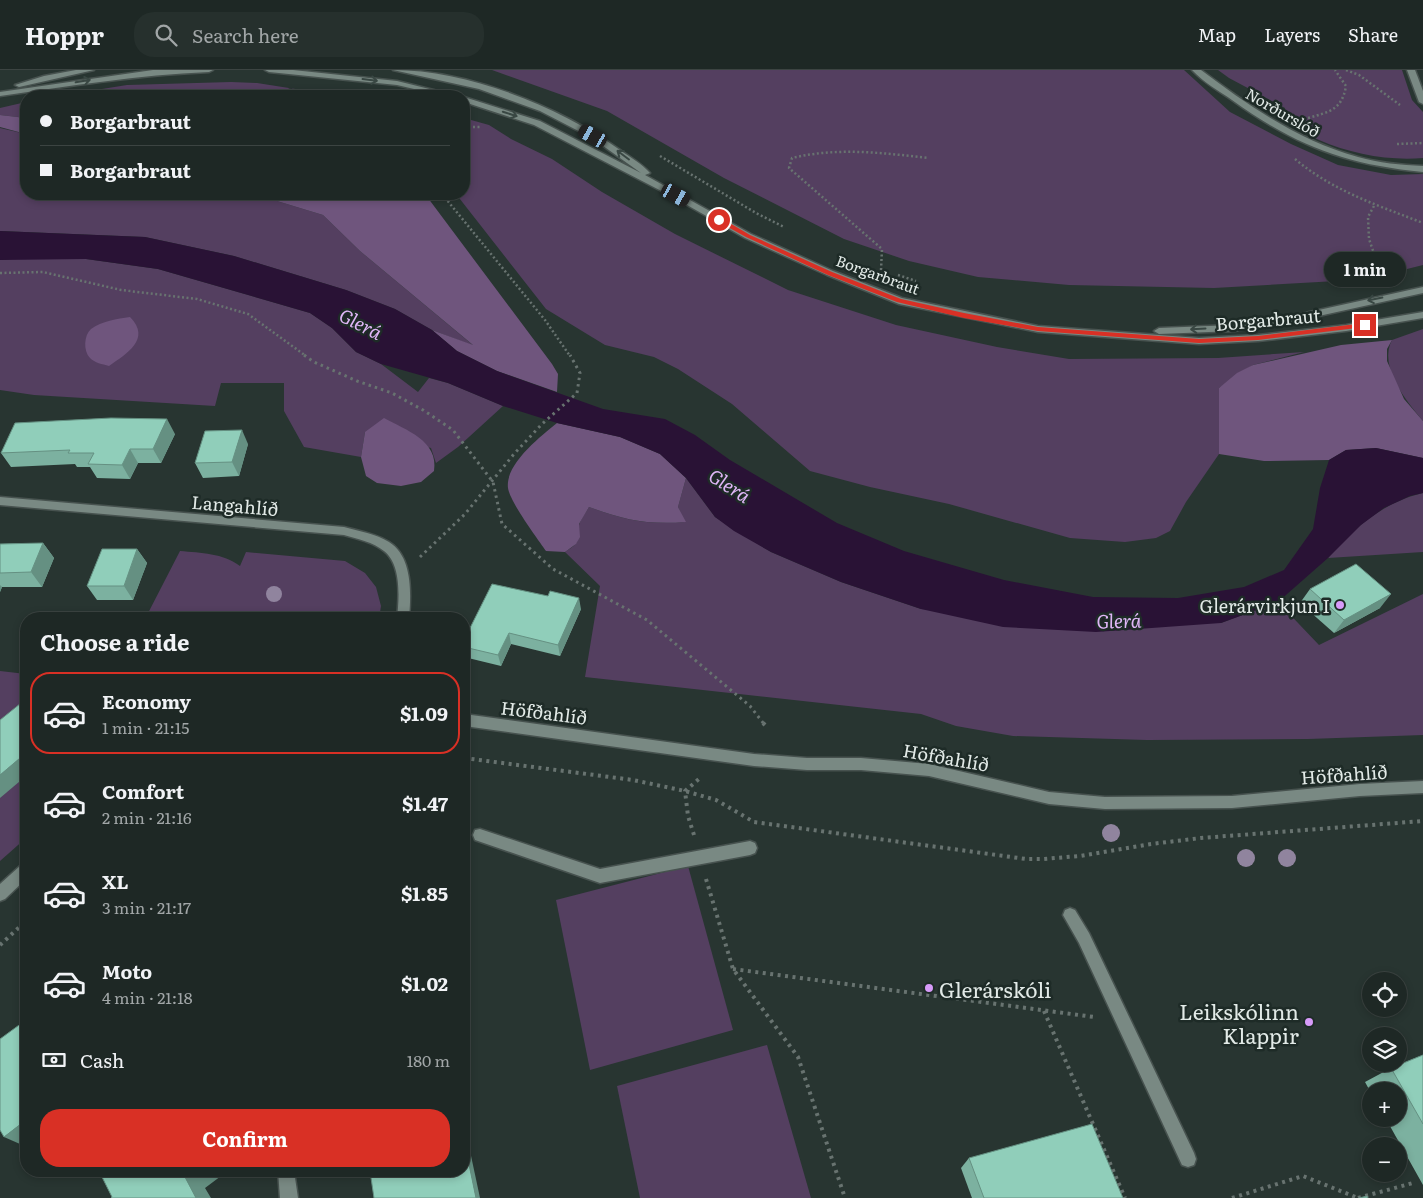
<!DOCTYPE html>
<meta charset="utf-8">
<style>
body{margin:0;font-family:Literata,serif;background:#26302d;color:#f1f3f6;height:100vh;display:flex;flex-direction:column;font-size:19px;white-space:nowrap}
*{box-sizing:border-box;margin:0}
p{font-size:16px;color:#a1a6a7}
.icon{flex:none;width:28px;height:28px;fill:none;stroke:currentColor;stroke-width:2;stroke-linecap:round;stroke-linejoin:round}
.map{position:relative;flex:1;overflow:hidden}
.details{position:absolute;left:20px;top:542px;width:450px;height:565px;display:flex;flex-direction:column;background:#1e2825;border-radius:20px;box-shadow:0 2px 8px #0003,0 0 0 1px #3c4442}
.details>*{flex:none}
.top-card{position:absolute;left:20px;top:20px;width:450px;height:110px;border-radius:20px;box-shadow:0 2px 8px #0003,0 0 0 1px #3c4442;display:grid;align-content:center;height:110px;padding:0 20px;background:#1e2825}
.tools{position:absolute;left:1362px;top:902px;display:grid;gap:10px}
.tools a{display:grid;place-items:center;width:45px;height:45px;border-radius:50%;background:#1e2825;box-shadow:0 2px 8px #0003,0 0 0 1px #3c4442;font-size:25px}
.end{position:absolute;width:22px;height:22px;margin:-11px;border:6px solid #d93025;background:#fff;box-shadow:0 0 0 2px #fff}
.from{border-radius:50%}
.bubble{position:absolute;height:35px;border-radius:18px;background:#1e2825;box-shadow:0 2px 8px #0003,0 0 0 1px #3c4442;font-size:16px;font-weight:700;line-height:35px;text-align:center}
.car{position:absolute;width:15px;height:30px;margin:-15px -8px;border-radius:6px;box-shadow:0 0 4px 1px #0007;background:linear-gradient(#222 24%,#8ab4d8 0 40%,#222 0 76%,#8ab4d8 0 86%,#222 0)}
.top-card b{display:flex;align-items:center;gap:18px;height:48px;font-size:19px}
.top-card b+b{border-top:1px solid #3c4442}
.top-card i{width:12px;height:12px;background:#f1f3f6}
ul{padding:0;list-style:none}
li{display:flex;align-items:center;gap:15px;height:82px;margin:0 10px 8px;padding:0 10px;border:2px solid transparent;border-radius:20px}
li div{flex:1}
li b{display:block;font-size:19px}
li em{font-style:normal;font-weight:700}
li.current{border-color:#d93025}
li>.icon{width:45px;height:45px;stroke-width:1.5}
h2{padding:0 20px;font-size:22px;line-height:60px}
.pay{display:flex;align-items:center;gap:12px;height:55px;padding:0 20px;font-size:19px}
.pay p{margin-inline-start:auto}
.primary-button{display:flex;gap:10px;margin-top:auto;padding:10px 20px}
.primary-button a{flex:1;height:58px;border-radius:20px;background:#d93025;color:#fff;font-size:20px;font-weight:700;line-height:58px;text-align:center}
header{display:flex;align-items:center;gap:30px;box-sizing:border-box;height:70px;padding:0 25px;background:#1e2825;border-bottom:1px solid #3c4442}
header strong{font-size:24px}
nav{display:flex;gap:28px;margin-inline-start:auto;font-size:18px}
.search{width:350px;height:45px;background:#26302d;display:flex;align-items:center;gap:12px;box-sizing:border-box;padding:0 18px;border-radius:20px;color:#a1a6a7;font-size:19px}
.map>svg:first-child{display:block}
.green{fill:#543f60}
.forest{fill:#6f557d}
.water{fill:#291235}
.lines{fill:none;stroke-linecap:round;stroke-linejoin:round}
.minor-casing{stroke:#47524f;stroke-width:3}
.path-far2{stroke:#687370;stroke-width:2.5;stroke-dasharray:2 2.5;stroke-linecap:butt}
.path-far1{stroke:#687370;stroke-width:3;stroke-dasharray:2.5 4;stroke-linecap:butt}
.path{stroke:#687370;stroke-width:4;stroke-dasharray:3 4.5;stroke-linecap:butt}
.minor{fill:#798983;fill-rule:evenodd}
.tree{fill:#90849e}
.wall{fill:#7cb1a0}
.shaded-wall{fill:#659082}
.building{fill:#90ceba;stroke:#659082}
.oneway{stroke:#394743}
.route{fill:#d93025}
.poi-dot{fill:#d79bf9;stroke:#1e2b27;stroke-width:2}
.labels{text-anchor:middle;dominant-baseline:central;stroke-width:5;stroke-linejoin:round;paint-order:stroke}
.far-street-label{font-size:15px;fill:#e2eae7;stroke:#1e2b27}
.street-label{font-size:18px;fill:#e2eae7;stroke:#1e2b27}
.poi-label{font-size:18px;fill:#e2eae7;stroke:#1e2b27;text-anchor:end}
.water-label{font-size:19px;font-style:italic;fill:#dfb6f7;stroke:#1e2b27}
.near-poi-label{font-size:21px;fill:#e2eae7;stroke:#1e2b27;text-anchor:start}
</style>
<header>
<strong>Hoppr</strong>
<div class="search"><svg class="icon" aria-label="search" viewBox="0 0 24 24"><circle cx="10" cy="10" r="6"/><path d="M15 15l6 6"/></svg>Search here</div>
<nav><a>Map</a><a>Layers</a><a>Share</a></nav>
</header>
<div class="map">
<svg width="1423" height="1128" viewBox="0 0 1423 1128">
<rect width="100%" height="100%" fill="#283531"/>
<g class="green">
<polygon points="492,0 1184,0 1230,42 1291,74 1338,95 1391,105 1423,104 1423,195 1395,202 1369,187 1370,193 1354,210 1214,218 1069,215 978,207 909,191 844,169 724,108 607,41"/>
<path d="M1218 0H1402L1412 30 1423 42V88C1389 91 1351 84 1319 70 1308 65 1297 56 1286 49L1285 38 1229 8Z"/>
<polygon points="231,12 257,13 340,26 314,26 290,18 274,26 58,26 127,15"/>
<polygon points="26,32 26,48 0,45 0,38"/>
<polygon points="464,48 489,55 511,69 552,89 602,122 675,164 788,220 896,255 997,277 1069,289 1218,288 1304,282 1253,295 1219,318 1219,384 1186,432 1170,461 1156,468 1125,472 1070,468 949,434 870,417 810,401 732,334 678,299 654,287 605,275 546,239 456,124 464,124"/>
<polygon points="0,58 26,64 26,124 254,124 323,145 360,181 474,276 432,260 395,239 346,220 234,186 145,167 0,161"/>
<polygon points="21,188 86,189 158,199 310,243 332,258 356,282 381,294 418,322 429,308 448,313 503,336 458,377 436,393 431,378 365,362 361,387 304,377 284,341 284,313 221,313 215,336 34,325 0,320 0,190"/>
<path d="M1423 259V351C1406 331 1378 296 1392 270Z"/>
<path d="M686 408 715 447 771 482 841 512 921 539 1221 553 1278 532 1319 575 1423 524V665L1308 669 1147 670 1013 666 956 656 921 644 585 607 600 516 565 482C582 471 576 473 579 455 581 449 586 442 589 437 625 450 646 455 685 452L678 437Z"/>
<path d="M1423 423V482L1328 488C1353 458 1384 432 1423 423Z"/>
<path d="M180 481C201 483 223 483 240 496L246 482 345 491 365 503 376 517 381 536 379 549H145Z"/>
<polygon points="0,601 26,604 26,768 0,791"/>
<polygon points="688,796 733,960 590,1000 556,830"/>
<polygon points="767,975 811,1128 640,1128 617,1016"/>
</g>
<g class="forest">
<polygon points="0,45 26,48 26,64 0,57"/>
<polygon points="254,124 425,124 552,294 558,304 557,322 497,301 457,281 432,260 473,275 360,181 323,145"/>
<path d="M130 247C152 269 126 284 109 296 102 294 95 293 90 288 83 281 84 265 91 259 102 251 117 249 130 247Z"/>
<polygon points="1392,270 1387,279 1387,291 1404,329 1423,351 1423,388 1376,378 1346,380 1329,390 1264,391 1219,384 1219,318 1237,303 1253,295 1341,275"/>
<path d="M384 348C406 360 439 371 434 401L421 412 401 416 377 413 366 406 361 387 365 362Z"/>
<path d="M557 353 620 367 660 384 686 408 678 437 686 452C647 455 625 450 589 437L579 454 580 467 576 474 565 482 546 481C537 468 510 432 508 418 505 394 540 367 557 353Z"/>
</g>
<polygon class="water" points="0,161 145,167 234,186 346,220 395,239 432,260 457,281 497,301 603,339 665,349 695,365 730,390 837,453 904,481 1004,510 1093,527 1178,528 1244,517 1284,500 1313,459 1320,418 1329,390 1346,380 1376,378 1423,388 1423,423 1410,426 1384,438 1361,455 1328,488 1278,532 1221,553 1096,562 1003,557 921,539 841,512 771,482 734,461 715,447 686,408 660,384 620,367 557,353 503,336 448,313 381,294 356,282 332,258 310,243 158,199 86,189 0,190"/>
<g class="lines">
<defs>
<g id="minor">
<polygon points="76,0 94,0 19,17 15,15 44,6"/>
<path d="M153 0H213L209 2C138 5 70 16 0 26V22Z"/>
<polygon points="265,0 293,0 397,11 458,26 444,26 397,15 269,2"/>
<path d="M393 0C468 0 560 37 620 80 630 87 642 94 650 103L645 105 751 164 833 201 902 228 1038 256 1199 268 1258 265 1346 255 1423 242V248L1346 261 1258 271 1199 274 1038 262 899 234 827 205 745 168 673 127 534 55 464 32V27L540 51 641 103 592 68 540 41 479 19Z"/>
<path d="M1192 0H1201C1249 36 1299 71 1358 87 1379 93 1401 95 1423 96V102C1346 95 1294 75 1232 30 1219 21 1203 12 1192 0Z"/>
<polygon points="1407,0 1415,0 1423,21 1423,34 1419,32"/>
<polygon points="1423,217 1423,223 1287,253 1234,261 1159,264 1154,261 1159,258 1234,255 1287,247"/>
<path d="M0 427 344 457C359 461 376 464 389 472 413 487 411 524 409 549H397C399 529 402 495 384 481 373 472 358 469 344 465L0 435Z"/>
<polygon points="464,644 754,684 807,688 861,688 929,694 1049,722 1105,727 1232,726 1360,714 1423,711 1423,723 1360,726 1232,738 1105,739 1049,734 929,706 861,700 807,700 754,696 464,656"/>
<polygon points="480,759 600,799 750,771 755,773 757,778 755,783 750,785 600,813 475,770 473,765 475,760"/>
<polygon points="26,793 26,809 5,829 0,831 0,814 21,795"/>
<polygon points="1070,838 1075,840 1089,863 1194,1083 1196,1089 1194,1095 1188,1097 1182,1095 1079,873 1063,845 1065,840"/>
<polygon points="278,1101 294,1101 298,1128 280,1128"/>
</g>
</defs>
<use href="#minor" class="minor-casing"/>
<g class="path-far2">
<polyline points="1346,0 1359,5 1400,35"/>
<path d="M1308 48C1329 42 1342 40 1346 16L1335 0"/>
<polyline points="464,57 481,57"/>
<polyline points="1397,74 1423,73"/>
<polyline points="660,86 756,143 784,157"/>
<path d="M1295 89C1333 121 1377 135 1423 153"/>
<polyline points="442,124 545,250 570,286"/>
<polyline points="1374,136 1368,147 1369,169 1378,195 1389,206"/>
<path d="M881 200 882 179 789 98 792 88C838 77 883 83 929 88"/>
<polyline points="0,203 43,202 121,220 197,229 248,244 306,286"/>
<polyline points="898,205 916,211"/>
</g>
<g class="path-far1">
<polyline points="304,285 314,292 357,311 392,323 423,340 453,360 493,412 502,454 553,499 647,550 750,636 764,654"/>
<polyline points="420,487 465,444 514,384 542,354 577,323 580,303 570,285"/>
</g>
<g class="path">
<polyline points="763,653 765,655"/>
<polyline points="464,688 633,710 685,721 716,730 754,752 1026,789 1044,789 1080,786 1151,774 1201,768 1423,751"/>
<polyline points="694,765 688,746 685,721 699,709 699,705"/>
<polyline points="706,809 733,899 798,987 845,1128"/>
<polyline points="0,875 26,851"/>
<polyline points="733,899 1094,947"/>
<polyline points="1044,941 1125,1128"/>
<polyline points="1232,1128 1303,1106 1358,1128"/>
<polyline points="1358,1128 1413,1113"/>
</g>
<use href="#minor" class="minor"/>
</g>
<g class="tree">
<circle cx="274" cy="524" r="8"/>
<circle cx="1111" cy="763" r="9"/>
<circle cx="1246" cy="788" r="9"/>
<circle cx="1287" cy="788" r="9"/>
</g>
<g class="wall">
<polygon points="175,364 161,393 138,393 130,409 97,408 90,397 77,397 75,394 11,397 1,383"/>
<polygon points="248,374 239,406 203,408 195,393"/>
<polygon points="43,473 54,488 42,517 2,517 0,522 0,474"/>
<polygon points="137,479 147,493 133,530 97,530 87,516"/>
<polygon points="1310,519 1380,538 1334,563 1300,533"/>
<polygon points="581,539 560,586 511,574 501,596 464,587 464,570"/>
<polygon points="1423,985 1423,1115 1386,1049 1399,1049 1399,1021 1371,1021 1371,1023 1365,1012 1391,998"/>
<polygon points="969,1088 1123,1128 972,1128 961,1098"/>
</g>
<g class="shaded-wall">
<polygon points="167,349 175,364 161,393 153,379"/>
<polygon points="242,360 248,374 239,406 232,392"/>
<polygon points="130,379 138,393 130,409 122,395"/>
<polygon points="43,473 54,488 42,517 31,502"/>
<polygon points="137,479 147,493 133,530 124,516"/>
<polygon points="0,515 2,517 0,522"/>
<polygon points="1391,524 1380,538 1334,563 1344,550"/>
<polygon points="579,528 581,539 560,586 558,575"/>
<polygon points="509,563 511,574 501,596 498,585"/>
<polygon points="26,683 26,706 0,728 0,705"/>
<polygon points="464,787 468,804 464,806"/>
<polygon points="26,1050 26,1069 20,1074 4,1067"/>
<polygon points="465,1075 470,1081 480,1128 476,1128"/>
<polygon points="193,1101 224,1101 225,1103 205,1118 211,1128 196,1128 185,1107"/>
</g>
<g class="building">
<polygon points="111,348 167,349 153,379 130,379 122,395 88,394 94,383 68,383 70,380 1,383 15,353"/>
<polygon points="242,360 232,392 195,393 205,361"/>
<polygon points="43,473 31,502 0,503 0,474"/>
<polygon points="102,479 137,479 124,516 87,516"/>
<polygon points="1356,494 1391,524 1344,550 1310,519"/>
<polygon points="492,514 548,526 550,521 579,528 558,575 509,563 498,585 464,577 464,570"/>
<polygon points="26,629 26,683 0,705 0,650"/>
<polygon points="26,950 26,1050 4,1067 0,1060 0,969"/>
<polygon points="1423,985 1423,1054 1391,998"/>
<polygon points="1092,1054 1123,1128 984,1128 969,1088"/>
<polygon points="464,1075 465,1075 476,1128 374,1128 370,1101 464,1101"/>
<polygon points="99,1101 193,1101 185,1107 196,1128 111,1128 112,1127"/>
<polygon points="1367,1126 1368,1128 1359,1128"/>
</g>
<defs><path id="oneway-shaft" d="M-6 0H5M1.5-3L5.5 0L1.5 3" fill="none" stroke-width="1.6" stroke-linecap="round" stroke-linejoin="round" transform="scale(1.25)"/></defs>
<g class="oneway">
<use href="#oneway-shaft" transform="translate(370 10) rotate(7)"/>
<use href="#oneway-shaft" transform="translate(83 11) rotate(-10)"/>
<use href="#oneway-shaft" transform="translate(510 44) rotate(18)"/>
<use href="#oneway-shaft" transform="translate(623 85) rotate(-143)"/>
<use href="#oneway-shaft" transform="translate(1375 229) rotate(169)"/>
<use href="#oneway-shaft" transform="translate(1198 259) rotate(177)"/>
</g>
<polygon class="route" points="717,148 721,148 750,165 832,202 901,229 964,243 1038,257 1199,269 1258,266 1365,253 1368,255 1365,257 1258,270 1199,273 1038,261 964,248 897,232 828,205 746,167 717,151"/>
<g class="poi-dot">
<circle cx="1340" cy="535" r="5"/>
<circle cx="929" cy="918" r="5"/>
<circle cx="1309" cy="952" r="5"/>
</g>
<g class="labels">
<g class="far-street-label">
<text transform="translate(1283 42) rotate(30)">Norðurslóð</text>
<text transform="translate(878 204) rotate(20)">Borgarbraut</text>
</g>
<g class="street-label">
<text transform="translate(1268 249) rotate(-5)">Borgarbraut</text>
<text transform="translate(235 435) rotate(5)">Langahlíð</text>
<text transform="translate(544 642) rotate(7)">Höfðahlíð</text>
<text transform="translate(946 687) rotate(10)">Höfðahlíð</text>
<text transform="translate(1344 704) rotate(-4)">Höfðahlíð</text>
</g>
<g class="poi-label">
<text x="1330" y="535">Glerárvirkjun I</text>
</g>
<g class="water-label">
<text transform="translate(361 253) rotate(27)">Glerá</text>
<text transform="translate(730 415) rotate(33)">Glerá</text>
<text transform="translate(1119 550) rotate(-1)">Glerá</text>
</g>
<g class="near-poi-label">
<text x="939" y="918">Glerárskóli</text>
<text x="1299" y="940" text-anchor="end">Leikskólinn<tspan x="1299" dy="24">Klappir</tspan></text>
</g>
</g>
</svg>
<div class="tools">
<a><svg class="icon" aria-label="locate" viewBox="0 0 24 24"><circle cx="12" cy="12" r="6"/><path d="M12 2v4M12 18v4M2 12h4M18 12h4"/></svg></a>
<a><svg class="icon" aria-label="layers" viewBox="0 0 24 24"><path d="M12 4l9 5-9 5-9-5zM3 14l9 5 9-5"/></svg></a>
<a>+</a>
<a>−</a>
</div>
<i class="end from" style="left:719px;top:150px"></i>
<i class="end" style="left:1365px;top:255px"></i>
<div class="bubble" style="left:1324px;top:182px;width:82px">1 min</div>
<i class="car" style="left:593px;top:66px;rotate:300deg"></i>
<i class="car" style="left:676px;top:125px;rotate:119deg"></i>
<div class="top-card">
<b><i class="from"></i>Borgarbraut</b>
<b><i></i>Borgarbraut</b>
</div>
<section class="details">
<h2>Choose a ride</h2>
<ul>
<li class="current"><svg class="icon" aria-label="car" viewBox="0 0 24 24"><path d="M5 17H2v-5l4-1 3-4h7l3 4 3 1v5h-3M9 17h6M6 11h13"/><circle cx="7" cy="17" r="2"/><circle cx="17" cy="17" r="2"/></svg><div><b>Economy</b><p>1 min · 21:15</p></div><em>$1.09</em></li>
<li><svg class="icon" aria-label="car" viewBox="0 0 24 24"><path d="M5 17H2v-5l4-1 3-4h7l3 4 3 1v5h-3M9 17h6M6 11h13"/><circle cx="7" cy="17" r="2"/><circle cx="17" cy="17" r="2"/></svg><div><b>Comfort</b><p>2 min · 21:16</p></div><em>$1.47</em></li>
<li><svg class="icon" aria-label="car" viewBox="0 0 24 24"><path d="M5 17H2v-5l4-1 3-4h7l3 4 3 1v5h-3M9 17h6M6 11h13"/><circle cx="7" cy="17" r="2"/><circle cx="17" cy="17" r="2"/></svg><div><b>XL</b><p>3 min · 21:17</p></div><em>$1.85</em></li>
<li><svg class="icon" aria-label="car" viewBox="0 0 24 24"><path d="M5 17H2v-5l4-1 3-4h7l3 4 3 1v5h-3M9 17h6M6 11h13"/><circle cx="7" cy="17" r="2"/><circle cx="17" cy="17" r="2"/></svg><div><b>Moto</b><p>4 min · 21:18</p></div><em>$1.02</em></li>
</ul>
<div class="pay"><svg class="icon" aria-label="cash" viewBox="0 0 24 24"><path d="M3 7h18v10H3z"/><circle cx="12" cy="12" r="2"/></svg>Cash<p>180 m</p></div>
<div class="primary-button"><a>Confirm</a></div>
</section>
</div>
